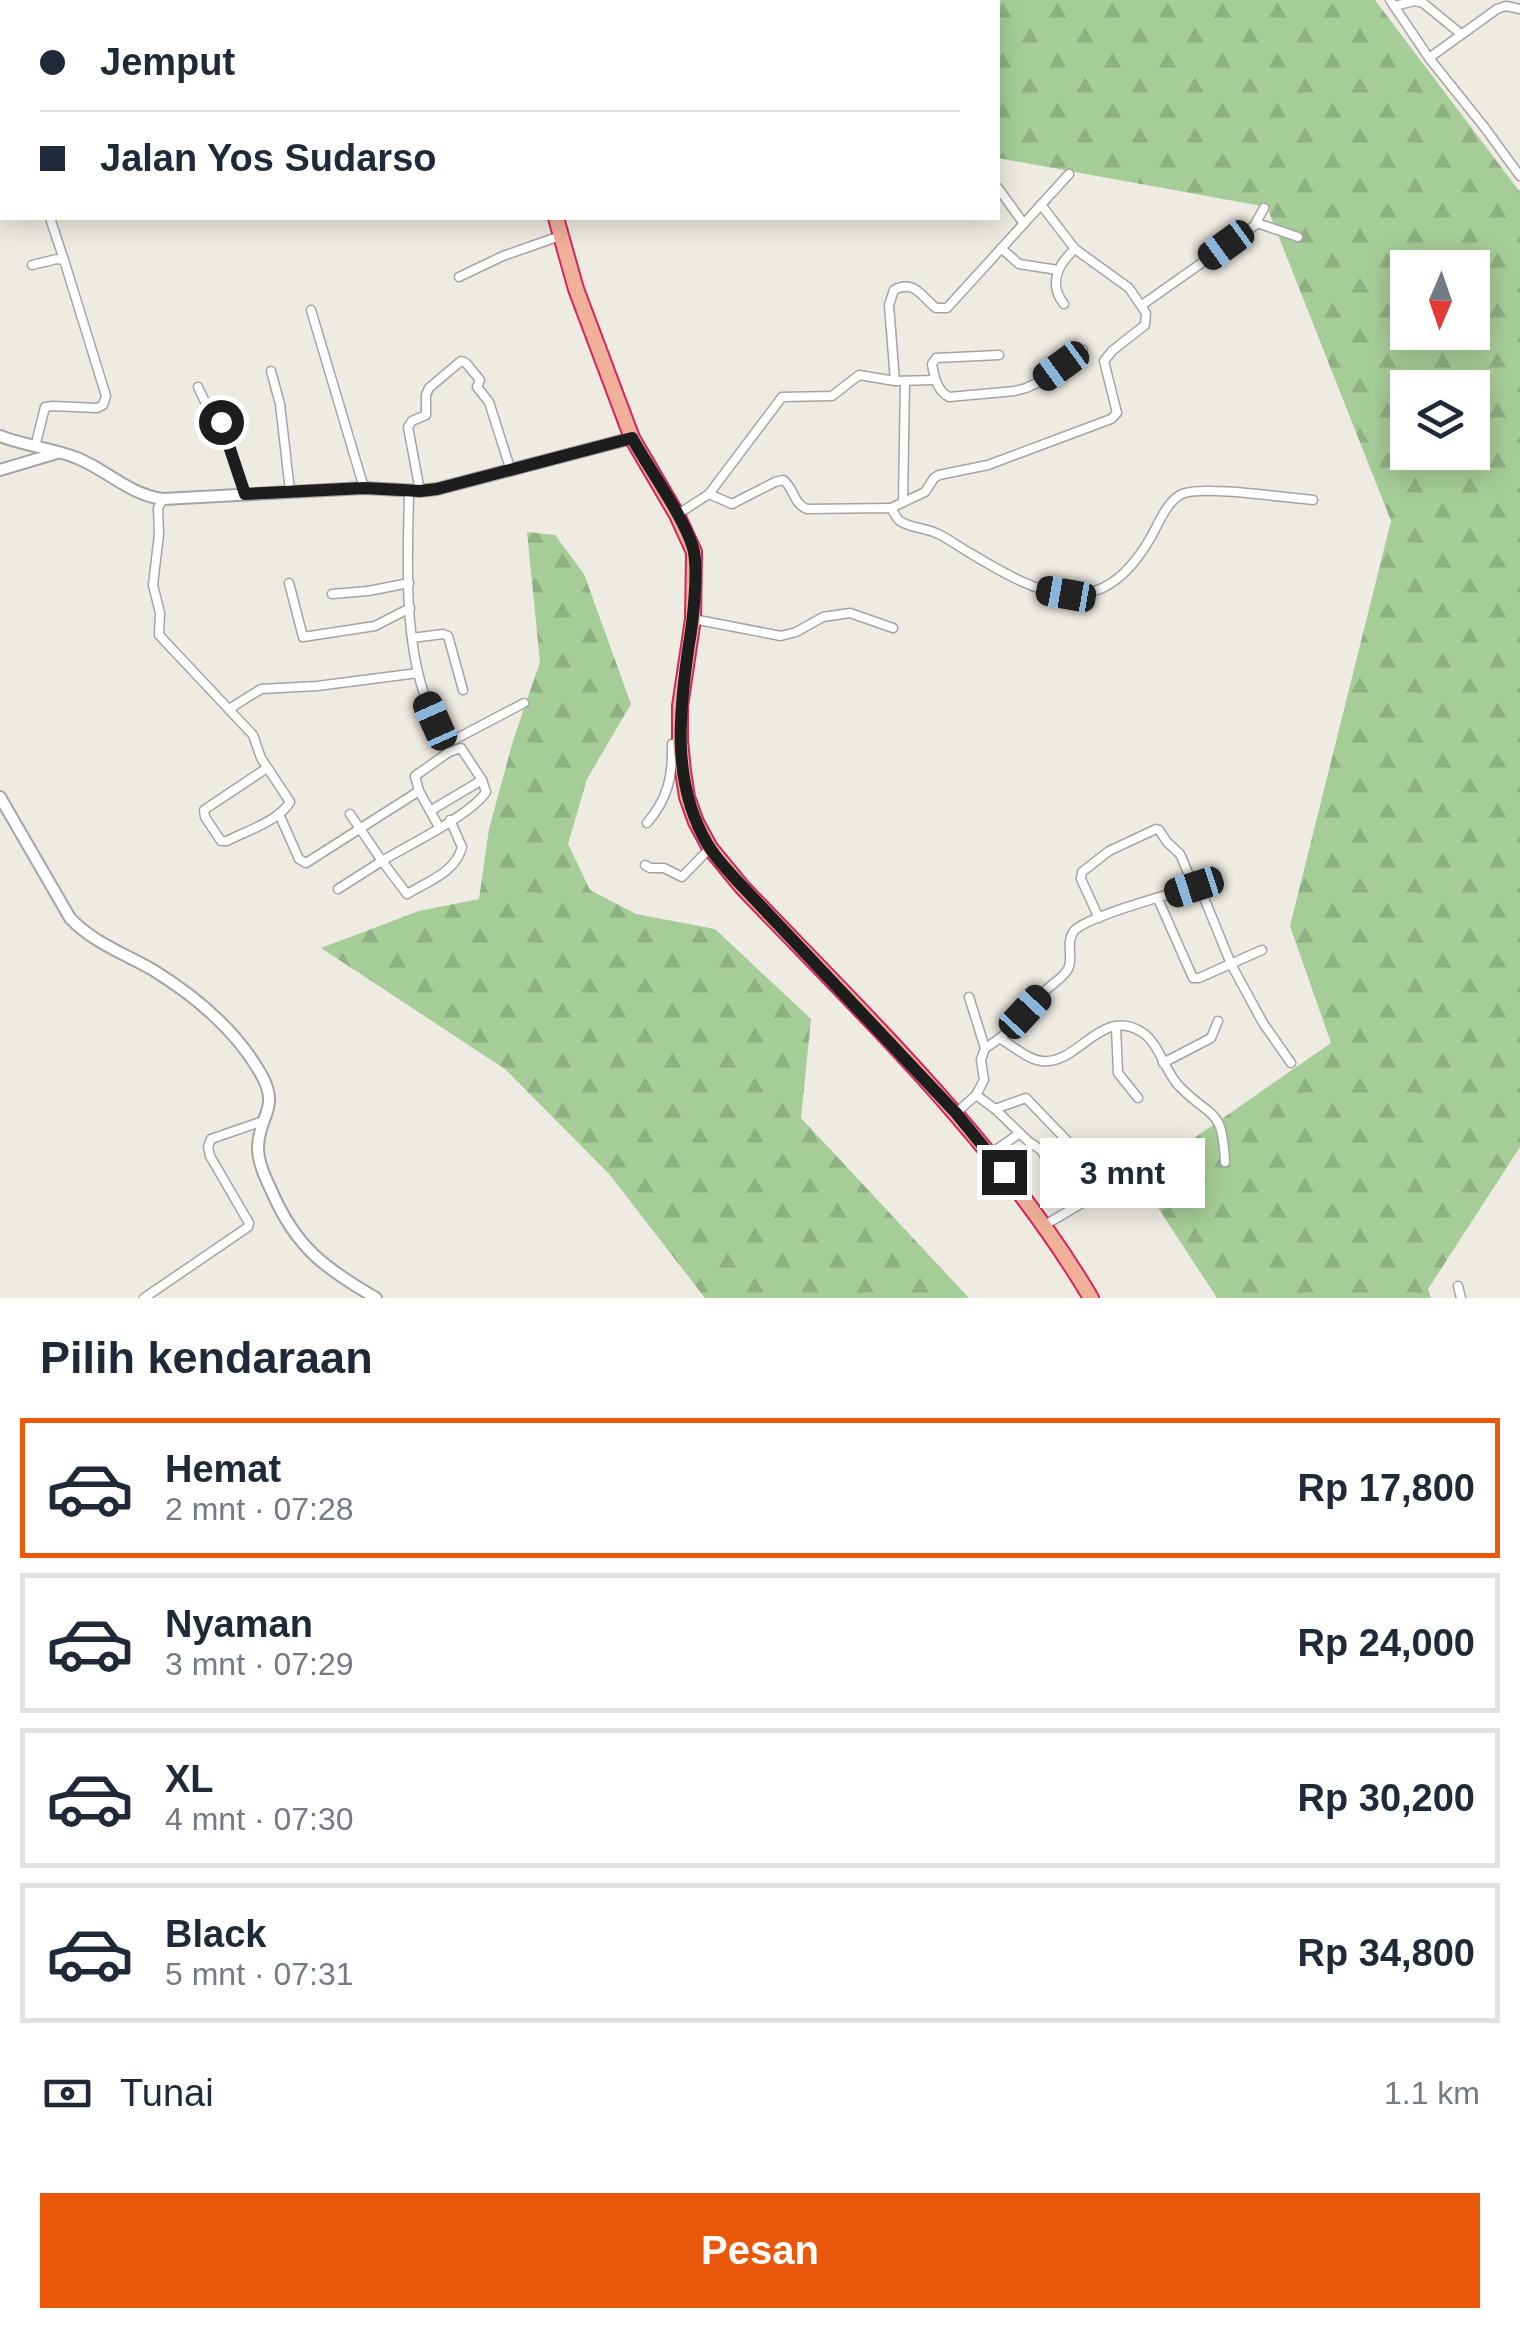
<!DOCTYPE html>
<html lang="id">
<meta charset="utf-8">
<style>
body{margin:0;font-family:Helvetica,sans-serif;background:#f6f6f7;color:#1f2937;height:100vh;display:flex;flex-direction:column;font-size:38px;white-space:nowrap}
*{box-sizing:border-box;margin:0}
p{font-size:32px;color:#747a83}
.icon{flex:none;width:55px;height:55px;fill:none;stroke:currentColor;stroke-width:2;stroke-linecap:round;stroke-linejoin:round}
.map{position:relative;height:1298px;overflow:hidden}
.sheet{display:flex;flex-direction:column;background:#fff;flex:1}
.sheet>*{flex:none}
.top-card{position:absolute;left:0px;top:0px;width:1000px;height:220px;box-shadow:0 5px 25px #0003;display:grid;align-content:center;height:220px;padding:0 40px;background:#fff}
.needle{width:65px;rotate:182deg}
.tools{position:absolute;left:1390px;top:250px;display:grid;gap:20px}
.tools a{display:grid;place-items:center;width:100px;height:100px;border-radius:0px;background:#fff;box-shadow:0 5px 25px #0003;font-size:50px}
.end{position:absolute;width:45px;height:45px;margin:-22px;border:12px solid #1d1d1d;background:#fff;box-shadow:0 0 0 5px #fff}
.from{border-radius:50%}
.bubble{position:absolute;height:70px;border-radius:0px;background:#fff;box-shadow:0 5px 25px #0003;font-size:32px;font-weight:600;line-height:70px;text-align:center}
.car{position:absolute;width:30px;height:60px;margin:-30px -15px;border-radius:12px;box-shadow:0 0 8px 2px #0007;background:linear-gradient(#222 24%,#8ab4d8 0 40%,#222 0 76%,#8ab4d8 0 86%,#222 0)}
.top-card b{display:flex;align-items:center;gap:35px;height:95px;font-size:38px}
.top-card b+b{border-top:2px solid #e0e1e3}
.top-card i{width:25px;height:25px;background:#1f2937}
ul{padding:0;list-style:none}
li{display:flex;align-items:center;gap:30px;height:140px;margin:0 20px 15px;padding:0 20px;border:5px solid #e0e1e3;border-radius:0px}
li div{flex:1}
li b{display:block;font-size:38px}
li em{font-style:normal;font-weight:600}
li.current{border-color:#ea580c}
li>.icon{width:90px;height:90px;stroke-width:1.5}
h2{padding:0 40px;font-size:45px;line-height:120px}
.pay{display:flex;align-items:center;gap:25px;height:110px;padding:0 40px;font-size:38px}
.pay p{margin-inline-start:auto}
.action{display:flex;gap:20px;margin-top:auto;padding:20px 40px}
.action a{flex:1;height:115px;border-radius:0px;background:#ea580c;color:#fff;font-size:40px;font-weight:600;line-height:115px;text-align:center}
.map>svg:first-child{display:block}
.forest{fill:url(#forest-firs);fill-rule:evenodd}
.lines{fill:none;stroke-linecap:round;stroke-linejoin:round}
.minor-casing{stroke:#a4a4a4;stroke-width:11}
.tertiary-casing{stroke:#a4a4a4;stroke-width:14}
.trunk-casing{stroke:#d7265d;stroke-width:18}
.minor{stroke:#fff;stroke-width:8}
.tertiary{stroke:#fff;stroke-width:10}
.trunk{stroke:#f0b09a;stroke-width:14}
.route{stroke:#1d1d1d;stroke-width:12}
</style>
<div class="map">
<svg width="1520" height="1298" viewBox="0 0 1520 1298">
<defs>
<pattern id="forest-firs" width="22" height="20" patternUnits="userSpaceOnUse" patternTransform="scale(2.5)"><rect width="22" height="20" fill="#a6cd98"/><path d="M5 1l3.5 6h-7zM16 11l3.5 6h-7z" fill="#8eb083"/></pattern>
</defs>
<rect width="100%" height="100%" fill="#eeebe3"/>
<g class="forest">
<path d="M866 0H1375L1520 192V1147L1428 1289 1431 1298H1217L1138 1177 1331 1043 1290 926 1391 521 1267 207 998 158V2H868ZM1408 268H1472V332H1408ZM1408 388H1472V452H1408Z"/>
<polygon points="527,532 555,535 584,574 631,704 587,779 568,844 590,890 636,914 715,929 811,1019 801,1118 969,1298 705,1298 610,1175 505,1069 321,948 419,911 479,899 489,829 513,741 540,662"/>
</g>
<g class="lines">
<defs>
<g id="minor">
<polyline points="170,0 171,2"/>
<polyline points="335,0 337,2"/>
<polyline points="392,0 393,2"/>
<polyline points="511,0 512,2"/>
<polyline points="1390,0 1429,58 1485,128 1520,176"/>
<polyline points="254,2 258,0"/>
<polyline points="1394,6 1415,1 1423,3 1461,34"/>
<polyline points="1429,58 1497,9 1506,6 1520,9"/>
<polyline points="998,188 1024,224"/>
<polyline points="50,218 64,260"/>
<polyline points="1257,223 1298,237"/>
<polyline points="1001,248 1019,264 1058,270"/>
<polyline points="32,265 57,259 64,260 106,396 103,405 97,408 53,406 45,407 35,447"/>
<polyline points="459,277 503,256 560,236"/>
<path d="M1064 304C1048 284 1058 264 1075 249"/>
<polyline points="1142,305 1254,226 1264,208"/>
<polyline points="311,310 364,488"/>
<path d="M999 355 936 358 932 364C934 376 937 391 949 397L1015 391 1026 388 1039 382 1083 350"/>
<polyline points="271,371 280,404 290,491"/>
<path d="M895 381 889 305 894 290C914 279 922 297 936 308H947L1069 174"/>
<polyline points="198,387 209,410 221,422 245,494"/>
<path d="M409 490C408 558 403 629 424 694 430 714 441 733 449 752"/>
<polyline points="420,491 408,427 412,421 426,415 426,395 429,388 461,361 466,363 480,380 477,387 489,402 511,471"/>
<path d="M709 494 732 504 775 482 783 480C794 487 793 504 807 509L891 508C894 512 896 518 900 521 910 528 925 528 936 533 948 538 959 547 970 553 1041 596 1100 626 1151 537 1159 523 1167 501 1182 494 1202 485 1287 498 1313 500"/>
<path d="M163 499 158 508 159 534 153 585 160 613 159 635 253 735 261 758 290 802C279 821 246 831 227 841H221L205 817 204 810 267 768"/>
<polyline points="903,502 905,381"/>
<polyline points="891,508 925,492 934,478 939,475 988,465 1111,419 1117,413 1104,361 1112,351 1145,325 1146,313 1129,288 1075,249 1042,206"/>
<polyline points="678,514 709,494 782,397 832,396 859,375 895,381 935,380"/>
<polyline points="289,583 303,637 375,626 410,608"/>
<polyline points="332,594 368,591 409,583"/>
<polyline points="693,619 781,636 796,632 823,617 850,613 893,628"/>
<polyline points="412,638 443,634 448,636 463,690"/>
<polyline points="229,709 261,689 317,686 418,673"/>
<polyline points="446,744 524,703"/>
<polyline points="430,811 482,780"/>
<polyline points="279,814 299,859 306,863 419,791"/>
<path d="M350 814 382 861C408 845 471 815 486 792L482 780 461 748 449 752 415 776 419 791 439 827"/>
<path d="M647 823C668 799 673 775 672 744L680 741"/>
<polyline points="645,865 650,868 664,868 682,877 710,848"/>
<path d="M338 889 382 861 407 894C427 882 456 872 462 847L450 820"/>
<polyline points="1158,899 1193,978 1199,978 1262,950"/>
<polyline points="1099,918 1081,879 1082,872 1109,851 1156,829 1159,830 1167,842 1180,854 1194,887"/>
<polyline points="1116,1027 1118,1073 1138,1098"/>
<path d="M1001 1039C1013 1046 1027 1059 1042 1061 1078 1065 1100 1008 1140 1031 1160 1042 1164 1072 1180 1087 1214 1121 1222 1107 1225 1162"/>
<path d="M985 1048C1010 1034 1027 1011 1046 990 1052 984 1064 977 1068 969 1074 957 1065 943 1074 931 1087 916 1174 893 1197 886L1200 888 1231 964 1263 1023 1291 1063"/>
<polyline points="1163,1063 1211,1038 1218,1021"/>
<polyline points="976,1095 995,1109 1028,1141 1041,1150 1076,1206"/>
<polyline points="995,1109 1026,1098 1075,1149 1112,1174 1111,1181 1096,1195 1043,1226"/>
<polyline points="956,1113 976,1095 984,1080 981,1060 985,1048 969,997"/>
<polyline points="990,1154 1020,1133"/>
<polyline points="1058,1173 1059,1166 1075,1149"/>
<polyline points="1458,1286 1461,1298"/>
<polyline points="144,1298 248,1227 249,1223 210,1156 208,1147 211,1139 263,1121"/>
</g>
<g id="tertiary">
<path d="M0 436C25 446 52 448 77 458 107 470 130 495 163 499L364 488 420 491 437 489 632 438"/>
<polyline points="0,470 57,453"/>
<path d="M0 797 70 918C92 942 125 954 153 970 195 996 238 1032 262 1076 280 1109 258 1117 258 1148 258 1163 266 1179 272 1192 296 1247 324 1268 376 1298"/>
</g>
<g id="trunk">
<polyline points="766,2 770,0"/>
<polyline points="793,2 797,0"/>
<path d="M556 218 576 289 632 438 677 515 694 552 693 619 680 706V741L683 771 687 797 696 822 710 848 742 887C865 1016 999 1143 1091 1298"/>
</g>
</defs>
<use href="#minor" class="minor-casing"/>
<use href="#tertiary" class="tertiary-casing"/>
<use href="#trunk" class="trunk-casing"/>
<use href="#minor" class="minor"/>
<use href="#tertiary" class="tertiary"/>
<use href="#trunk" class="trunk"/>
</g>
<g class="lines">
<path class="route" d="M221 422 245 494 364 488 420 491 437 489 632 438C648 467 688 523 694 552 698 575 693 621 689 644 679 712 671 783 708 845 717 860 730 873 742 886L956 1113 1004 1172"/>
</g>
</svg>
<div class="tools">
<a><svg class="needle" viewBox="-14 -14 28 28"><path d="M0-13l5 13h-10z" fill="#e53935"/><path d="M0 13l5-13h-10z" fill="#747a83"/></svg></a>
<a><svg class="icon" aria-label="layers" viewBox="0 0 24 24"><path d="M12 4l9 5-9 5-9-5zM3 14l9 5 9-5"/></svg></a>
</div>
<i class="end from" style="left:221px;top:422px"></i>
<i class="end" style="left:1004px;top:1172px"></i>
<div class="bubble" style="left:1040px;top:1138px;width:165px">3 mnt</div>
<i class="car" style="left:1226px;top:245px;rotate:234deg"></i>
<i class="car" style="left:1061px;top:366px;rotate:234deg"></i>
<i class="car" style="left:1066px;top:594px;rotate:280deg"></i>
<i class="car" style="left:435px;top:721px;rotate:336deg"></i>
<i class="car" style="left:1194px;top:887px;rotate:252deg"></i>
<i class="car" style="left:1025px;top:1012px;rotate:43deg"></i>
<div class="top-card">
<b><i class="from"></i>Jemput</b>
<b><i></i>Jalan Yos Sudarso</b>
</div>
</div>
<section class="sheet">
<h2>Pilih kendaraan</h2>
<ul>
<li class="current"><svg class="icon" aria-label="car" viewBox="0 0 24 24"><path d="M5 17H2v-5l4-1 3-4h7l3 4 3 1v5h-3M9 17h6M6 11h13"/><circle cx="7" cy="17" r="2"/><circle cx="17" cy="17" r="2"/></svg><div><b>Hemat</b><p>2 mnt · 07:28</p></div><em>Rp 17,800</em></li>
<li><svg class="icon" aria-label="car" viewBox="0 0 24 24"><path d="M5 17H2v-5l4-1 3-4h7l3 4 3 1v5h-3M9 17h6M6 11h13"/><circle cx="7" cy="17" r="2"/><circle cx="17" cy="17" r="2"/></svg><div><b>Nyaman</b><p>3 mnt · 07:29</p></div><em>Rp 24,000</em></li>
<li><svg class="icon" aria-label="car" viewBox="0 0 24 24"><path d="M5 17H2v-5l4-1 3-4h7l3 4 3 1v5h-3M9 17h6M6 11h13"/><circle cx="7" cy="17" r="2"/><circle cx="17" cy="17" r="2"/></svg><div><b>XL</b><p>4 mnt · 07:30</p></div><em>Rp 30,200</em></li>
<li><svg class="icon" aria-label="car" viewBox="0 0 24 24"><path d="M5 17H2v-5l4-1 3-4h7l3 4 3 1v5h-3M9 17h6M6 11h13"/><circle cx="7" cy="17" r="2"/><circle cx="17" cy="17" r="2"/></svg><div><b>Black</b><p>5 mnt · 07:31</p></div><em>Rp 34,800</em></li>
</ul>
<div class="pay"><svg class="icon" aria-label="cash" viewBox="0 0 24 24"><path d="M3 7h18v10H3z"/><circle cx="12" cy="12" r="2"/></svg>Tunai<p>1.1 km</p></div>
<div class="action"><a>Pesan</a></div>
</section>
